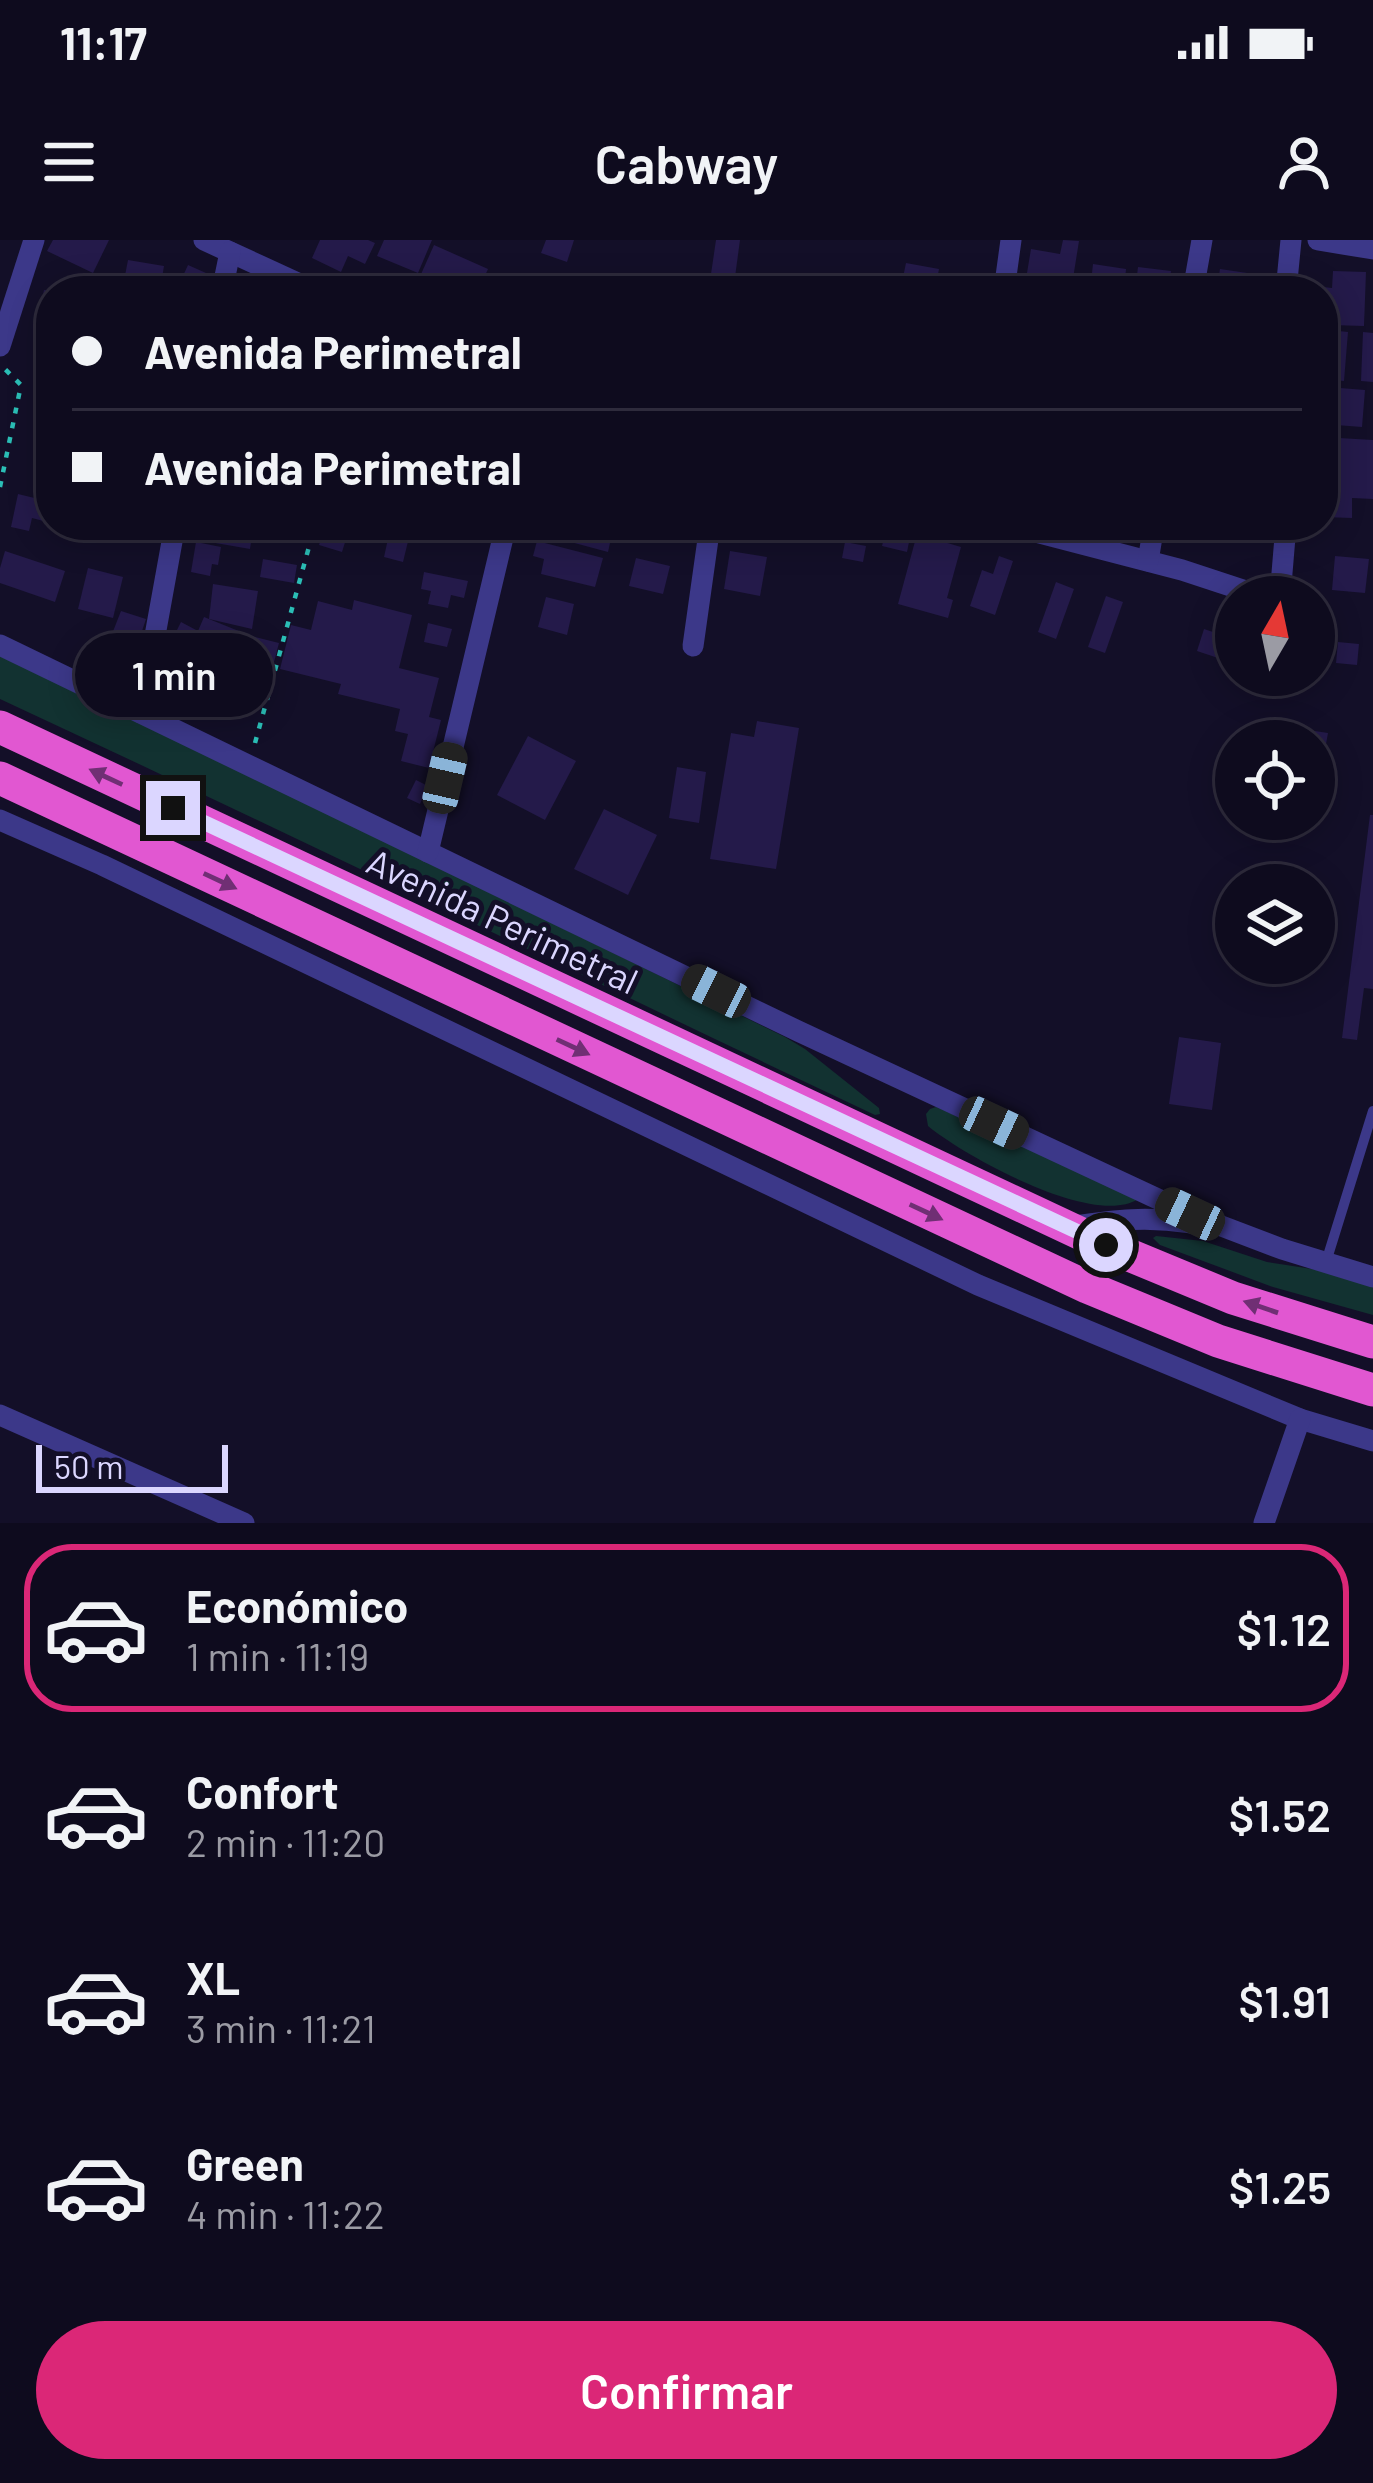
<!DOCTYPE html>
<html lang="es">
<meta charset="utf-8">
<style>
body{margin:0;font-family:Barlow,sans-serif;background:#1c192b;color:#f1f3f6;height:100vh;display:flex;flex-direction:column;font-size:45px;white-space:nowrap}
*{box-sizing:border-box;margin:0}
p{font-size:39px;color:#9b9ba4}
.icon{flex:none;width:66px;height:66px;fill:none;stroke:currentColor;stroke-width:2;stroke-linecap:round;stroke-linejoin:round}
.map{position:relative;height:1283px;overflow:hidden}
.details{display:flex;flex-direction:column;background:#0e0b1e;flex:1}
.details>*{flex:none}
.banner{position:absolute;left:36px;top:36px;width:1302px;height:264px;border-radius:48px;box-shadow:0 6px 30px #0003,0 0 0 3px #2e2b3c;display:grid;align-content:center;height:264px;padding:0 36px;background:#0e0b1e}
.needle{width:78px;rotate:9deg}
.buttons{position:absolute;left:1215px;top:336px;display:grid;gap:24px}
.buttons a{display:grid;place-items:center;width:120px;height:120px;border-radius:50%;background:#0e0b1e;box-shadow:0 6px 30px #0003,0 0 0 3px #2e2b3c;font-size:60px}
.scale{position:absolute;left:36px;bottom:30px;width:192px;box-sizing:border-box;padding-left:12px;border:6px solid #dbd6ff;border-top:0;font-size:33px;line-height:42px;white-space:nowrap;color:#dbd6ff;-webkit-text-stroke:9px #130f28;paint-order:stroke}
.end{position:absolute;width:54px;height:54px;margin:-27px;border:15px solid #dbd6ff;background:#111;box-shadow:0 0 0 6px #111}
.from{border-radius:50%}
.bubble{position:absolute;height:84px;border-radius:42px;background:#0e0b1e;box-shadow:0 6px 30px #0003,0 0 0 3px #2e2b3c;font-size:39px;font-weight:600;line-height:84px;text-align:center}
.car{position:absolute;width:36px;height:72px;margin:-36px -18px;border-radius:15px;box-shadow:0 0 9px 3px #0007;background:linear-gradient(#222 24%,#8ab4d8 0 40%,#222 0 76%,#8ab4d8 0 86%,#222 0)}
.banner b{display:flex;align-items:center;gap:42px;height:114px;font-size:45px}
.banner b+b{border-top:3px solid #2e2b3c}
.banner i{width:30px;height:30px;background:#f1f3f6}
ul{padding:21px 0 0;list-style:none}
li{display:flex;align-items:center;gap:36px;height:168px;margin:0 24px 18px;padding:0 12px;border:6px solid transparent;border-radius:48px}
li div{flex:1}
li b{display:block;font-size:45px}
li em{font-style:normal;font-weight:600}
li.active{border-color:#db2777}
li>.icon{width:108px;height:108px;stroke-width:1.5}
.cta{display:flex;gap:24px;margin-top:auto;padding:24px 36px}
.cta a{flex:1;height:138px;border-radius:72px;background:#db2777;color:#fff;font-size:48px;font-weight:600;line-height:138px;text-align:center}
.status{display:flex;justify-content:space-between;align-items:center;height:84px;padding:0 60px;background:#0e0b1e;direction:ltr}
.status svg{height:33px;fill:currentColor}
header{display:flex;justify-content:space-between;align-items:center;height:156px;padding:0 36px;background:#0e0b1e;font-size:54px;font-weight:600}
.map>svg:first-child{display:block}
.green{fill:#123231}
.building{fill:#241a4a}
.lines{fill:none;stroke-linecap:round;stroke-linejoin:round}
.path{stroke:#2bbeb6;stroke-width:4.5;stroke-dasharray:6 9;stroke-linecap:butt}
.service{stroke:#3c3889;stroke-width:10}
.minor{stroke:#3c3889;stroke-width:21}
.trunk{stroke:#e157d1;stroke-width:33}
.oneway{fill:#702f74}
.route{stroke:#dbd6ff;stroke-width:15}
.labels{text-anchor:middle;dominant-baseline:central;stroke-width:10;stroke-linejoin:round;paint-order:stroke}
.street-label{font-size:36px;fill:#dbd6ff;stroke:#130f28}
</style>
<div class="status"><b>11:17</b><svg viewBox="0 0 49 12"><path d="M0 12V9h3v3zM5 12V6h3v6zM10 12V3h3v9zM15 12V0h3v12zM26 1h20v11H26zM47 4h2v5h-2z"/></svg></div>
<header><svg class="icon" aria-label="menu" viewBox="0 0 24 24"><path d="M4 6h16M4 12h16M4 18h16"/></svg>Cabway<svg class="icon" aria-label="person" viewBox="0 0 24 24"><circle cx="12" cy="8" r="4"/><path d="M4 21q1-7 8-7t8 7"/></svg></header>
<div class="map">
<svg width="1373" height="1283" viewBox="0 0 1373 1283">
<rect width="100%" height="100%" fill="#130f28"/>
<g class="green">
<path d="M0 416 213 517 785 797 805 809 879 868 880 874 875 875C583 737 293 595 0 459Z"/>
<path d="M936 867 941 869 1138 959C1094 988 964 916 928 886L926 874 930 869Z"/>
<polygon points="1156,996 1203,1001 1267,1022 1325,1031 1373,1045 1373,1075 1273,1047 1160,1005 1153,998"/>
</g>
<g class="building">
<polygon points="53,0 109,0 93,33 47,11"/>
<polygon points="320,0 368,0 375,3 365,24 348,16 341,32 312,18"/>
<polygon points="384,0 432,0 418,33 377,16"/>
<polygon points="546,0 574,0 567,22 541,13"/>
<polygon points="716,0 740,0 735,37 711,34"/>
<polygon points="1063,0 1079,1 1071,51 1024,51 1031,9 1060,14"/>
<polygon points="434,5 488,29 478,51 441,51 418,41"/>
<polygon points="128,20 164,26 162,38 167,39 165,51 122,51"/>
<polygon points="906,23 939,29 935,51 901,47"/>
<polygon points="1093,24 1126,29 1124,51 1090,51"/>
<polygon points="188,25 206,33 198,51 176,51"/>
<polygon points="1138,27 1171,31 1168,51 1135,51"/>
<polygon points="1220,29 1254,34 1251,51 1217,48"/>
<polygon points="1333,31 1366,32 1364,86 1331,85 1331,73 1323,73 1323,47 1332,48"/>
<polygon points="843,34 872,40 870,51 840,51"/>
<polygon points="967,34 985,37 983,51 953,50 954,38 966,40"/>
<polygon points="44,50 51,51 51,87 37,84"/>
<polygon points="1329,90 1348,92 1344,141 1324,139"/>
<polygon points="1363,92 1373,93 1373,142 1361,141"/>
<polygon points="44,98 51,99 51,132 39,130"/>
<polygon points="1340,148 1365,150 1362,187 1323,184 1323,161 1339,162"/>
<polygon points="45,150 51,152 51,184 37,180"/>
<polygon points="1339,198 1373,200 1373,259 1352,258 1352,278 1323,277 1323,252 1336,253"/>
<polygon points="18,254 51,262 51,283 32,278 29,291 11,287"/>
<polygon points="207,285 248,285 246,294 252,295 250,309 204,301"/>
<polygon points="274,285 309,285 307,297 273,291"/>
<polygon points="391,285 412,285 403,322 384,317"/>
<polygon points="527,285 614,285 608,312 526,290"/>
<polygon points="739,285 778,285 775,299 738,291"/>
<polygon points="887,285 912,287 907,312 882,306"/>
<polygon points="325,287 348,293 342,312 319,305"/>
<polygon points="917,294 961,307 947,358 953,360 948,378 898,364"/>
<polygon points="537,301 603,318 595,347 541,334 544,319 533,316"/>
<polygon points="196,302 221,307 218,325 212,324 210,336 191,332"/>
<polygon points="845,302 866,306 863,322 842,318"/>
<polygon points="5,311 65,331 55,362 0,343 0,328"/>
<polygon points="730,311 767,317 760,356 724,349"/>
<polygon points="999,316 1013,321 995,375 970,366 982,330 993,334"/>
<polygon points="1335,316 1369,319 1365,353 1332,350"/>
<polygon points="636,318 670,326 663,354 629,346"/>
<polygon points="263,319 297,325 294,343 260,337"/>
<polygon points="88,328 123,337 113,378 78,369"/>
<polygon points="424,332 468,341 464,358 451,355 448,368 428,364 431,351 421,349"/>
<polygon points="1056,342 1074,349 1056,399 1038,392"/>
<polygon points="213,344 258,351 252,389 209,379"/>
<polygon points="1106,356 1123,362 1105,413 1088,407"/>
<polygon points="546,357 574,364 567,395 538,387"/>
<polygon points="354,360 412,375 399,428 439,438 429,477 441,480 429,528 401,521 408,494 395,491 400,469 338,454 341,444 280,429 291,385 311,390 318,361 352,370"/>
<polygon points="121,371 146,379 138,403 112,394"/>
<polygon points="204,377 251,396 279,403 263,464 238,456 240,448 228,443 217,465 162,435 171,419 164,416 181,382 198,391"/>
<polygon points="428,383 452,389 447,407 424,402"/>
<polygon points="1204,389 1231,398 1224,420 1197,411"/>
<polygon points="1338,402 1359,404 1357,425 1336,423"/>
<polygon points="1242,435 1277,435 1275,450 1240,444"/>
<polygon points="757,481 799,488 776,629 710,619 731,493 754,497"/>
<polygon points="1308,490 1328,493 1316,559 1314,559 1314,501 1306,501"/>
<polygon points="528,496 576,521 545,580 497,555"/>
<polygon points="677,527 706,532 699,583 669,578"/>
<polygon points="416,540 428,546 420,564 407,558"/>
<polygon points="604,569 657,595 628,655 574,629"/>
<polygon points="1370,575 1373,575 1373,749 1364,748 1357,800 1342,798"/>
<polygon points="1179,797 1221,803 1212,870 1169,864"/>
</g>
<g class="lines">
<g class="path">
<polyline points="0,247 21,145 4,128"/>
<polyline points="255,503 315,285"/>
</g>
<polyline class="service" points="1326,1022 1373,871"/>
<g class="minor">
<polyline points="204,0 315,51"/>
<polyline points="1318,0 1373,9"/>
<polyline points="222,51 230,12"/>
<polyline points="1004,51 1011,0"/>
<polyline points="1193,51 1202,0"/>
<polyline points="1286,51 1291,0"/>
<polyline points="0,106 34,0"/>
<polyline points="1009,285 1182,330 1264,357"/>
<polyline points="1148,321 1154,285"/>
<polyline points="1280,357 1286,285"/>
<polyline points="0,405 798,791 1190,974 1282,1009 1373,1037"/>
<polyline points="693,406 710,285"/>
<polyline points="141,473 175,285"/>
<polyline points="0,580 102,625 978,1045 1300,1179 1373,1201"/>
<polyline points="428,612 506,285"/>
<path d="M1073 986C1116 980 1147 976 1190 983"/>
<polyline points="0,1175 244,1283"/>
<polyline points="1264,1283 1300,1179"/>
</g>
<g class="trunk">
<polyline points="0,487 1105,1005 1233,1058 1373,1102"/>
<polyline points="0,538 1087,1047 1218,1101 1373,1150"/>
</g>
</g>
<defs><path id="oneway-solid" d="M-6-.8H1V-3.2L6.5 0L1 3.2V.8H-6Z" transform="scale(3)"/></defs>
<g class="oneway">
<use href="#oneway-solid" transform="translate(106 537) rotate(-155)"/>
<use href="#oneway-solid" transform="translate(220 641) rotate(25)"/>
<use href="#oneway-solid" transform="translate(573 807) rotate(25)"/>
<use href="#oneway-solid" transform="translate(926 972) rotate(25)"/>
<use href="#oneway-solid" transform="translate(1261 1067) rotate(-161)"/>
</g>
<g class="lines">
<polyline class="route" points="173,568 1106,1005"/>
</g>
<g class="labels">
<g class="street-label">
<text transform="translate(503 680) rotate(25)">Avenida Perimetral</text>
</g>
</g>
</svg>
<div class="buttons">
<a><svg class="needle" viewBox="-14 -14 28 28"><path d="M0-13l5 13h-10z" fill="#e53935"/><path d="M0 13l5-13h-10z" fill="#9b9ba4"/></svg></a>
<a><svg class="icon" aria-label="locate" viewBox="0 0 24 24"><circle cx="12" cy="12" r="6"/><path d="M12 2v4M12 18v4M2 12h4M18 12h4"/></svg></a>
<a><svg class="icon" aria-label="layers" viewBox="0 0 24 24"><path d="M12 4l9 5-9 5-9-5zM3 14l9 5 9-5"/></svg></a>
</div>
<div class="scale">50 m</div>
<i class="end from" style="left:1106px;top:1005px"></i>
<i class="end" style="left:173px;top:568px"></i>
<div class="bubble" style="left:75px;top:393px;width:198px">1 min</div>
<i class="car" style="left:445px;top:538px;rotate:13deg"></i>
<i class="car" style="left:716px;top:751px;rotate:296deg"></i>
<i class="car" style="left:994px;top:883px;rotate:115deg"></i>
<i class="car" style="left:1190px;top:974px;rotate:295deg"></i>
<div class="banner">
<b><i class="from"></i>Avenida Perimetral</b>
<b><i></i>Avenida Perimetral</b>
</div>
</div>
<section class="details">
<ul>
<li class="active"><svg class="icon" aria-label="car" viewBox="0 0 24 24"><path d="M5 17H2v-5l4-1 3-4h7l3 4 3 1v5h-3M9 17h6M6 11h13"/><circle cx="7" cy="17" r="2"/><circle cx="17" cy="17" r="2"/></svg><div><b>Económico</b><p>1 min · 11:19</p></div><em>$1.12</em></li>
<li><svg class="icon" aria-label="car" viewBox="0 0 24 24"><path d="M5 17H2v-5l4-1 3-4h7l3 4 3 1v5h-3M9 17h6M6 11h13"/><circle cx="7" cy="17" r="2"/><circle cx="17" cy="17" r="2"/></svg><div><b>Confort</b><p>2 min · 11:20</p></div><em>$1.52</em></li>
<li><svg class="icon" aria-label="car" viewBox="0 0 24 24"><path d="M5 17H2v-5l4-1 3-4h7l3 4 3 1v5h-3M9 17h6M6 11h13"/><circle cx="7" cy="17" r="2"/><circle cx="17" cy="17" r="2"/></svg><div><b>XL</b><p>3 min · 11:21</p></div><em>$1.91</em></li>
<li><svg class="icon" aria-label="car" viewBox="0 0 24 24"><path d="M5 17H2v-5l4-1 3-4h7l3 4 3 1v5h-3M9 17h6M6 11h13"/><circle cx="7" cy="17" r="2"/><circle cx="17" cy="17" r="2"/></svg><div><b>Green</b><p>4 min · 11:22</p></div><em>$1.25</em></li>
</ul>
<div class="cta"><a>Confirmar</a></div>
</section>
